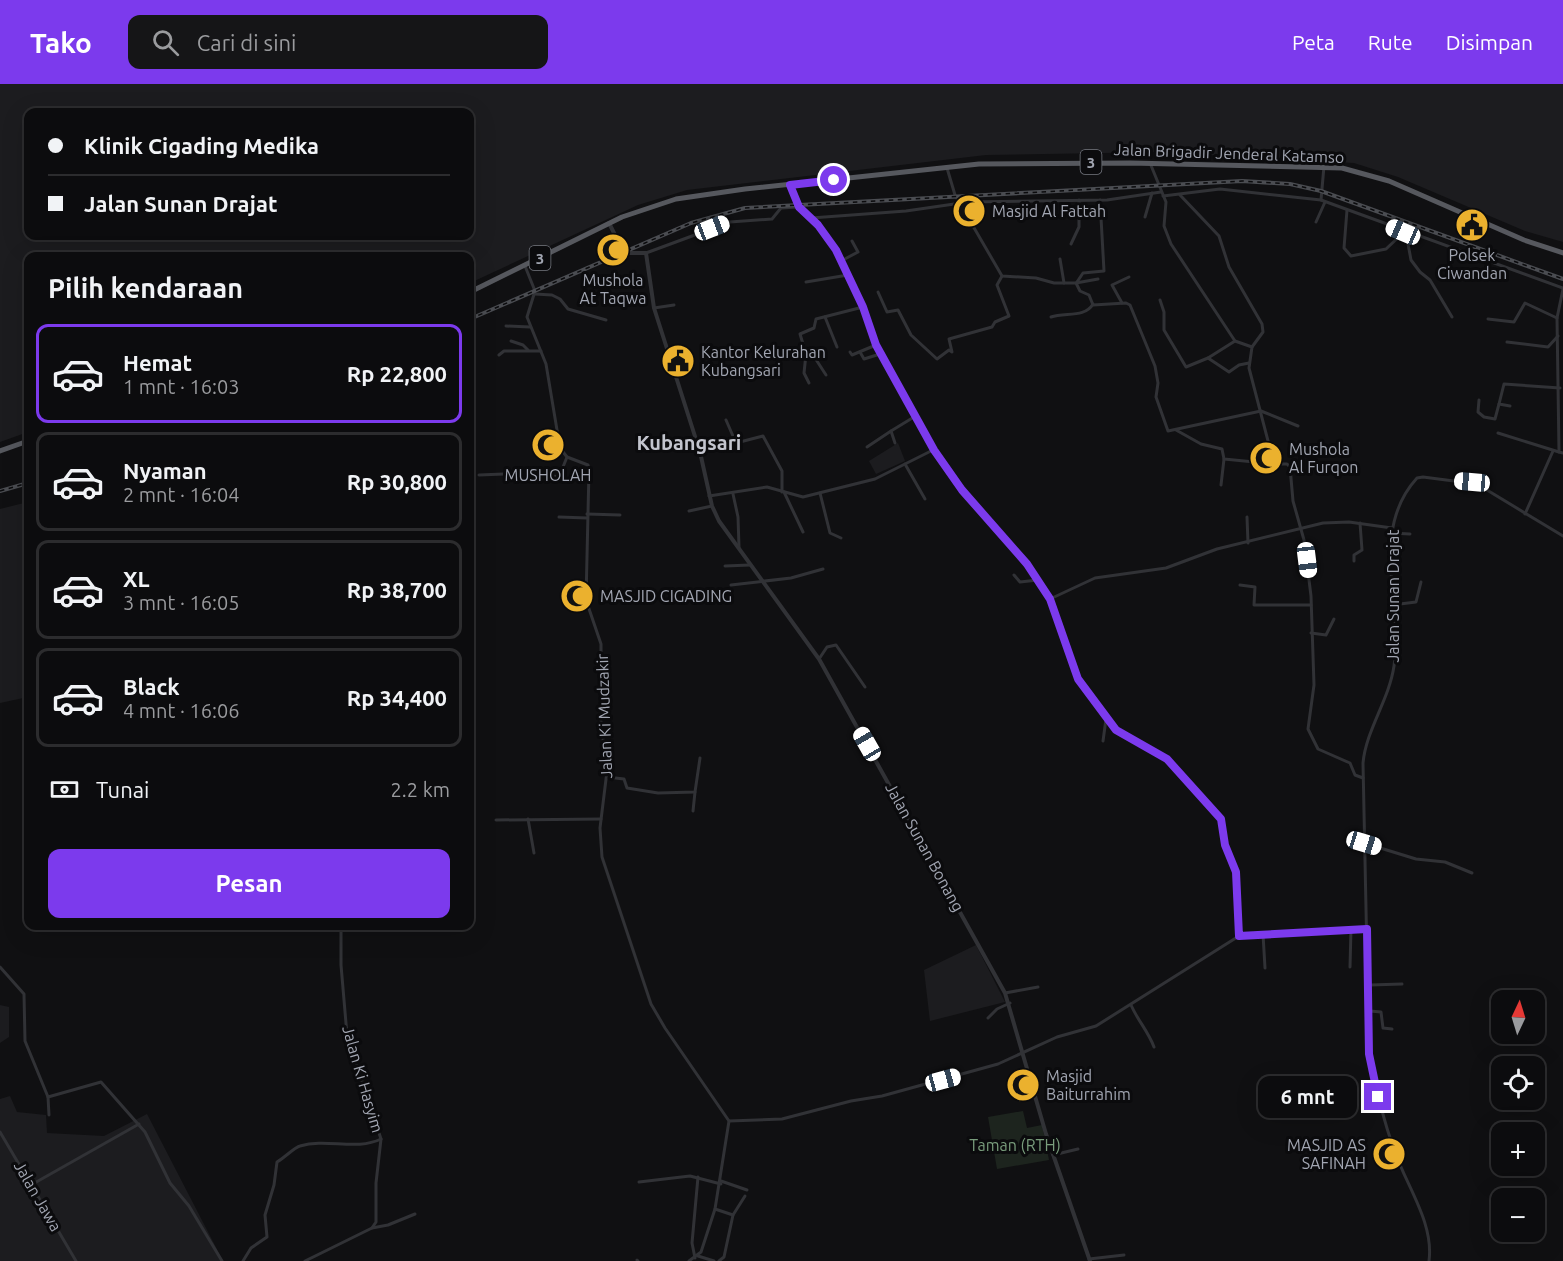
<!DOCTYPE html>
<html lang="id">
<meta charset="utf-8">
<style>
body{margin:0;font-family:Ubuntu,sans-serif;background:#151517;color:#f1f3f6;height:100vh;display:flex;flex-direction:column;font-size:22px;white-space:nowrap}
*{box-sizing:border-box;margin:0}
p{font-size:20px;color:#9a9b9e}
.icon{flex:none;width:33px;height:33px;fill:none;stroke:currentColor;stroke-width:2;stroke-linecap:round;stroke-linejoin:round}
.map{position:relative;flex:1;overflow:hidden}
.details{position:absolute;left:24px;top:168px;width:450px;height:678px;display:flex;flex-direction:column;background:#0c0c0e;border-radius:12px;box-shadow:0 6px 24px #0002,0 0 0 2px #2c2c2e}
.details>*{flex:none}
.guide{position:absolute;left:24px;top:24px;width:450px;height:132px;border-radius:12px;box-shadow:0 6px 24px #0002,0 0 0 2px #2c2c2e;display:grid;align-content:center;height:132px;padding:0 24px;background:#0c0c0e}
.needle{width:39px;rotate:4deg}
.fabs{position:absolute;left:1491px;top:906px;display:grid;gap:12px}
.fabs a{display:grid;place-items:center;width:54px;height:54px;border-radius:12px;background:#0c0c0e;box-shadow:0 6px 24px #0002,0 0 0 2px #2c2c2e;font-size:30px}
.end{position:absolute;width:27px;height:27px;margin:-14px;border:8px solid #7c3aed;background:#fff;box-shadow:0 0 0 3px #fff}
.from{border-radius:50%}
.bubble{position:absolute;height:42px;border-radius:12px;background:#0c0c0e;box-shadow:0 6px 24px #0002,0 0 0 2px #2c2c2e;font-size:20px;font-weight:700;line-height:42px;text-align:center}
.car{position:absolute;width:18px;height:36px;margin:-18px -9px;border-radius:8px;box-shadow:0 0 4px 2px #0007;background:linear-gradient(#fff 24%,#345 0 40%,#fff 0 76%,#345 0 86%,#fff 0)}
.guide b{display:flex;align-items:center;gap:21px;height:57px;font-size:22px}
.guide b+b{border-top:2px solid #2c2c2e}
.guide i{width:15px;height:15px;background:#f1f3f6}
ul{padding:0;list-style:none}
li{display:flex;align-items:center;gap:18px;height:99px;margin:0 12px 9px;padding:0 12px;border:3px solid #2c2c2e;border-radius:12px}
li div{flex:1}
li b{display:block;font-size:22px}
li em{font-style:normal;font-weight:700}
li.current{border-color:#7c3aed}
li>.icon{width:54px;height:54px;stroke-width:1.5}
h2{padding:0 24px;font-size:27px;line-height:72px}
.pay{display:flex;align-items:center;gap:15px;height:66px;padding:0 24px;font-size:22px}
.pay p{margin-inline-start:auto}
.cta{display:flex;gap:12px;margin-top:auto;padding:12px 24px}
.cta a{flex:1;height:69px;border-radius:12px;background:#7c3aed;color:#fff;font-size:24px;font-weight:700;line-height:69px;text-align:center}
header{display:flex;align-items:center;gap:36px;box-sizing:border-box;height:84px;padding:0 30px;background:#7c3aed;color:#fff}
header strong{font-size:28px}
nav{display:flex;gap:33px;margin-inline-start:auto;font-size:21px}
.search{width:420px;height:54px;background:#151517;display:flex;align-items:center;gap:15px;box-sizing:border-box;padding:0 21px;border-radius:12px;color:#9a9b9e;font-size:22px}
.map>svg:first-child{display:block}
.built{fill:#1c1c1f;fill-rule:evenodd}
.green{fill:#1d241e}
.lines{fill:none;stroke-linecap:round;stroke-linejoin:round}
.minor{stroke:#313236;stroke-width:3}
.tertiary{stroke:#313236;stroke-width:4}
.trunk{stroke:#56585e;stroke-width:5}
.rail-casing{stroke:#4a4c51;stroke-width:4}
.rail{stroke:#0b0b0d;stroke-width:1.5;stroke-dasharray:4.5;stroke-linecap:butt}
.route{stroke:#7c3aed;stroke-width:8}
.labels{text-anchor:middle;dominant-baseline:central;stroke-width:6;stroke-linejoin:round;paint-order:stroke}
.shield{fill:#0b0b0d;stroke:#757880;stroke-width:1.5}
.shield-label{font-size:15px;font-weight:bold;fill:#a2a6b2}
.street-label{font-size:16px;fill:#a2a6b2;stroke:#0b0b0d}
.poi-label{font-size:16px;fill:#a2a6b2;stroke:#0b0b0d;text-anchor:start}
.park-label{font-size:16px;fill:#799d7c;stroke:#0b0b0d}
.quarter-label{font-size:20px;font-weight:bold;fill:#c3c5ce;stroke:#0b0b0d}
</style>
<header>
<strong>Tako</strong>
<div class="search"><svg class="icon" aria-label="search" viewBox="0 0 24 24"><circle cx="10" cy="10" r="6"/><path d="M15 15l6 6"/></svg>Cari di sini</div>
<nav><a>Peta</a><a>Rute</a><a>Disimpan</a></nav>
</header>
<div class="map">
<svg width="1563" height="1177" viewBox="0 0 1563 1177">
<rect width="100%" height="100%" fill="#101012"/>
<g class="built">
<path d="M0 0H1563V158L1525 147 1398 93 1354 79 1162 68 986 71 687 106 638 121 470 199V172H28V348L0 358ZM28 28H470V152H28Z"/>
<polygon points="898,359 905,377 876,390 869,377"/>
<polygon points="28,418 28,613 0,619 0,425"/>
<polygon points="976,861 1005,918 930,937 924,886"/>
<polygon points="0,921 9,923 9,953 0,959"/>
<polygon points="10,1012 17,1028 46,1031 47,1049 104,1052 147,1030 223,1177 0,1177 0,1015"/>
</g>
<polygon class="green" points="1023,1027 1027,1044 1042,1041 1049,1076 997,1085 988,1033"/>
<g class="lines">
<g class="minor">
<polyline points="1150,79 1166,118 1164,142 1171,160 1235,257 1252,263 1249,284 1274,380 1287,380 1290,383 1293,417 1304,456 1311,512 1314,601 1308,645 1318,665 1350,679 1355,691 1363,694"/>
<polyline points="947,84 955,111 1002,192 1036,194 1054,199 1076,199 1098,195"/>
<polyline points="790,101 799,123 818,141 836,166 863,223 880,270 934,366 962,406 1027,480 1050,515 1078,595 1116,646 1167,675 1221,735 1225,761 1236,788 1239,852"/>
<polyline points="1180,111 1219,152 1229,183 1262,240 1263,248 1252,263"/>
<polyline points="1163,112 1220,105 1321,116 1563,204"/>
<polyline points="1321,116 1324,82"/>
<polyline points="1347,126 1344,164 1351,172 1386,165 1403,149"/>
<polyline points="1145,133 1152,109"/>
<polyline points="811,134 906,127 968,118 1107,116 1161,108"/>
<polyline points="1316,138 1325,118"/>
<polyline points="1406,149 1411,176 1420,188 1430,196 1452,233"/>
<polyline points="1071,160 1079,143 1079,116"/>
<polyline points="646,169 730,138 772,135 781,124 798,123"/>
<polyline points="1060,175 1064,199"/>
<polyline points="841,177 858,168 852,157"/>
<polyline points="525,182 535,207 527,233 546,280 560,364 567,373 588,381 589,386 586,516 601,560 601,637 607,687 600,744 602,773 651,920 665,944 729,1037 715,1125 701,1168 689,1177"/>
<polyline points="806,198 848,191"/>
<polyline points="1077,198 1083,189 1104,187 1100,116"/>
<polyline points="1076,199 1080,207 1089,211 1093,221 1126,219 1130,221 1155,282 1158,299 1156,313 1168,347 1261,327 1298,342"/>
<polyline points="1563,205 1557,234 1559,368 1563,369"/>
<polyline points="878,208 887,228 898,226 911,251 937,275 949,266 952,268 949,255 992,243 995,238 1009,232 997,201 1002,192"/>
<polyline points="535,210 552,211 560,215 568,225 606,236"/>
<polyline points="1160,216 1164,228 1164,246 1186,283 1208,274 1235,257"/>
<polyline points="1122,219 1112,201 1129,193"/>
<polyline points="654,224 674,221"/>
<polyline points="825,233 837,263"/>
<path d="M1051 233C1065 228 1085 234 1093 220"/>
<polyline points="1488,235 1514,238 1525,219 1557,234"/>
<polyline points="506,242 530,243"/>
<polyline points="511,257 523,261 528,266"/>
<polyline points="1507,258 1548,263 1558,252"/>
<polyline points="850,268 852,271 876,261"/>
<polyline points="860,268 864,275 880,270"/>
<polyline points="806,270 815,274 826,291"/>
<polyline points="499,271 504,267 541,267"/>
<polyline points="1208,274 1229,288 1239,281 1249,279"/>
<polyline points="809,299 804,289 806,270 800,250 814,244 816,235 863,223"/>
<polyline points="1479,316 1478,328 1484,333 1495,335 1499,320"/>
<polyline points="1510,322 1499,320 1504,300 1560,304"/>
<polyline points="726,336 736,359 763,352 782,387 782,408"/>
<polyline points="1176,346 1201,360 1222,365 1224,375 1274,380"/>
<polyline points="1498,349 1559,368"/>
<polyline points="895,359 891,347 914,333"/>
<polyline points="867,363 891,347"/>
<polyline points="905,380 925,415"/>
<polyline points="479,391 534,389 559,393 567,373"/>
<polyline points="1221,401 1224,375"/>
<polyline points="784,408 803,448"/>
<polyline points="820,409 830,449 841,454"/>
<polyline points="733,410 738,433 739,463"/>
<polyline points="709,412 767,403 803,413 875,395 933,366"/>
<polyline points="689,427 712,422"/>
<polyline points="587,430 620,431"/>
<polyline points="1525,430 1553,367"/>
<polyline points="559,433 587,434"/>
<polyline points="1247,433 1248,459"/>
<polyline points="1391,449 1410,450"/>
<polyline points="1354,477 1354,471 1362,466 1360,439"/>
<polyline points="725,482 750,481"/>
<polyline points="1014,491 1020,498 1038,496"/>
<polyline points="731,501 791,494 823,485"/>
<polyline points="1240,501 1255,503 1254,521 1311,521"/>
<polyline points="1050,515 1095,494 1166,484 1217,465 1323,439 1349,438 1392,444"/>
<polyline points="1392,521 1416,518 1421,498"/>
<polyline points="1311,549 1326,551 1334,535"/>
<polyline points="819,575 827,563 836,561 865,603"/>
<polyline points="1103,657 1106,635"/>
<polyline points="607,693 624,695 627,704 658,709 695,708 700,674"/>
<polyline points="693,727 695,708"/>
<polyline points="528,735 534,769"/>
<polyline points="496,736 601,735"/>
<polyline points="1364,759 1416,775 1445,778 1472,789"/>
<polyline points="1263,850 1265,884"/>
<polyline points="0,883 24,910 25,957 48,1013 49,1031"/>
<polyline points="1350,883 1351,845"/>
<polyline points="1370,901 1402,900"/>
<polyline points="1005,909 1038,903"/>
<path d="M1131 921C1138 937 1148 947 1154 963"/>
<polyline points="1370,927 1381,928 1383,944 1392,945"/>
<polyline points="988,934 997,925 1010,919"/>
<polyline points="1012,1005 1023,1010 1036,1010"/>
<polyline points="48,1013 101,998 145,1048 170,1099 189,1122 222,1177"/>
<polyline points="729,1037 782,1035 851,1017 882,1012 998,980 1057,953 1096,942 1239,852 1367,845"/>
<polyline points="0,1048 76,1177"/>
<polyline points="1053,1071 1078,1065"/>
<polyline points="721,1097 747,1106"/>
<polyline points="639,1098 690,1092 721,1100"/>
<polyline points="31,1101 139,1040"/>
<polyline points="715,1125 733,1131 745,1112"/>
<polyline points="372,1144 388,1141 415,1130"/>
<polyline points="698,1172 714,1177"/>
<polyline points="695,1174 692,1159 698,1093"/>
<polyline points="1089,1175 1124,1171"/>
<polyline points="637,1176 638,1177"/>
<path d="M243 1177 251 1164 267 1153 265 1131 274 1101 277 1078C284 1074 295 1063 300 1062 327 1054 356 1067 381 1055"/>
<polyline points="305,1177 372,1144 376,1138 376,1099 381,1055 347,951 341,881 341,842"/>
<polyline points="719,1177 724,1173 733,1131"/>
<path d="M1429 1177C1434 1139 1407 1103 1395 1068 1383 1036 1376 1003 1369 970L1363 679C1366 646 1389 616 1394 582 1404 520 1368 448 1417 394L1423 393 1477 400 1563 452"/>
</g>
<polyline class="tertiary" points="609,139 624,169 646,169 654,224 700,368 712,422 719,437 819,575 1005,909 1046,1050 1090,1177"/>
<g class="trunk">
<polyline points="470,208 622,133 676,115 745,105 979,80 1130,79 1342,84 1389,97 1524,156 1563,169"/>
<polyline points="0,367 28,357"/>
</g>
<defs>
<g id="rail">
<polyline points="470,235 691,139 745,124 1242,97 1290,100 1321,107 1563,195"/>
<polyline points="0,407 28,399"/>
</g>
</defs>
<use href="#rail" class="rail-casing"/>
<use href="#rail" class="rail"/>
</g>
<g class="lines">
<polyline class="route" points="834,96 790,101 799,123 818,141 836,166 863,223 876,261 934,366 962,406 1027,480 1050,515 1078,595 1116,646 1167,675 1221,735 1225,761 1236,788 1239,852 1367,845 1369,970 1378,1013"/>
</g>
<defs>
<symbol id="mosque-disc" viewBox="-11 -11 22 22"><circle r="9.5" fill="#ebb12e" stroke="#0b0b0d"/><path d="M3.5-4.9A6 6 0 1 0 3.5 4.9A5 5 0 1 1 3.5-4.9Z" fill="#111"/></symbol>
<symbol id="civic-disc" viewBox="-11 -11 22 22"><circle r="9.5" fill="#ebb12e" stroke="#0b0b0d"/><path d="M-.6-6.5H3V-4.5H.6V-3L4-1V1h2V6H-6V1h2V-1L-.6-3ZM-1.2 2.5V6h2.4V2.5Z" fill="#111"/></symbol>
</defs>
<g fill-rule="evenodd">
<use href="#mosque-disc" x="950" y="108" width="38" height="38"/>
<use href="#civic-disc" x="1453" y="122" width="38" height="38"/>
<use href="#mosque-disc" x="594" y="147" width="38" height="38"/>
<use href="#civic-disc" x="659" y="258" width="38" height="38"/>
<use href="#mosque-disc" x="529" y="342" width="38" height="38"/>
<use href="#mosque-disc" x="1247" y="355" width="38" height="38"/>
<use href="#mosque-disc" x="558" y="493" width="38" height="38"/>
<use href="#mosque-disc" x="1004" y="982" width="38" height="38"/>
<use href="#mosque-disc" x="1370" y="1051" width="38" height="38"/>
</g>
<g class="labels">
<g class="shield">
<rect x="1080.5" y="66" width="21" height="24" rx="4.5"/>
<rect x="529.5" y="162" width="21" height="24" rx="4.5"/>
</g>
<g class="shield-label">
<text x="1091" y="78">3</text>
<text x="540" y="174">3</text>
</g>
<g class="street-label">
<text transform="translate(1229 69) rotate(2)">Jalan Brigadir Jenderal Katamso</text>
<text transform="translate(1393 512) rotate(-90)">Jalan Sunan Drajat</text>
<text transform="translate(604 632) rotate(-92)">Jalan Ki Mudzakir</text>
<text transform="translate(925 763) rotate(61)">Jalan Sunan Bonang</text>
<text transform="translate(363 995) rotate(74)">Jalan Ki Hasyim</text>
<text transform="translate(38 1112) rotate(60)">Jalan Jawa</text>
</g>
<g class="poi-label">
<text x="992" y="127">Masjid Al Fattah</text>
<text x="1472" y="171" text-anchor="middle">Polsek<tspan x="1472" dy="18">Ciwandan</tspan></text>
<text x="613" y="196" text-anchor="middle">Mushola<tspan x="613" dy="18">At Taqwa</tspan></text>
<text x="701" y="268">Kantor Kelurahan<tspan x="701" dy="18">Kubangsari</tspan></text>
<text x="1289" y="365">Mushola<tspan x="1289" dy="18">Al Furqon</tspan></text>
<text x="548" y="391" text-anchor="middle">MUSHOLAH</text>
<text x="600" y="512">MASJID CIGADING</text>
<text x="1046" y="992">Masjid<tspan x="1046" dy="18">Baiturrahim</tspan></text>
<text x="1366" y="1061" text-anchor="end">MASJID AS<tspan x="1366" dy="18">SAFINAH</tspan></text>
</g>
<g class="park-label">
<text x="1015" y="1061">Taman (RTH)</text>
</g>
<g class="quarter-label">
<text x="689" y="358">Kubangsari</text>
</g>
</g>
</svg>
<div class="fabs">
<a><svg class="needle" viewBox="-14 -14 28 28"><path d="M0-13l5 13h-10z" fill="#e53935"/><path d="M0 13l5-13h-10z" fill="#9a9b9e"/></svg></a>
<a><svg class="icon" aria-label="locate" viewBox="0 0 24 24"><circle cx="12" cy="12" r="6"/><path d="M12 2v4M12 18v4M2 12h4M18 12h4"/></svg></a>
<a>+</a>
<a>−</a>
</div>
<i class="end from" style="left:834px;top:96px"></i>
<i class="end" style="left:1378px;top:1013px"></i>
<div class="bubble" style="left:1258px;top:992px;width:99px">6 mnt</div>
<i class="car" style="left:712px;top:144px;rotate:69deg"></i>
<i class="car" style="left:1403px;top:148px;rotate:293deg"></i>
<i class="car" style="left:1472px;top:398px;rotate:275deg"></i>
<i class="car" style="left:1307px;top:476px;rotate:173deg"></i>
<i class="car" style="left:867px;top:660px;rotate:330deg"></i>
<i class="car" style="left:1364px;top:759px;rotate:107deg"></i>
<i class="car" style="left:943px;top:996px;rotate:75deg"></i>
<div class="guide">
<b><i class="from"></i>Klinik Cigading Medika</b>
<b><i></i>Jalan Sunan Drajat</b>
</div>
<section class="details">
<h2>Pilih kendaraan</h2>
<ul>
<li class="current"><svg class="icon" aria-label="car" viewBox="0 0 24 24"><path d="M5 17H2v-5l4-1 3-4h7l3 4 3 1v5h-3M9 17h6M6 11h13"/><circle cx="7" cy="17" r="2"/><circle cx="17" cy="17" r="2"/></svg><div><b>Hemat</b><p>1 mnt · 16:03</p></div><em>Rp 22,800</em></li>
<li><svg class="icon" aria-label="car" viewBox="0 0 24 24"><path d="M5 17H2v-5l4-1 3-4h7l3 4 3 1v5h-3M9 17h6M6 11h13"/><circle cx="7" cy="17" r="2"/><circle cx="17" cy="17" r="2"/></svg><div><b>Nyaman</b><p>2 mnt · 16:04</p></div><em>Rp 30,800</em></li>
<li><svg class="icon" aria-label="car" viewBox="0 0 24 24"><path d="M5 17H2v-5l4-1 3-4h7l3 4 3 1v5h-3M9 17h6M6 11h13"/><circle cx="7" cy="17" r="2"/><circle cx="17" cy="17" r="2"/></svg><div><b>XL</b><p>3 mnt · 16:05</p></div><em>Rp 38,700</em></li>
<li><svg class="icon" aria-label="car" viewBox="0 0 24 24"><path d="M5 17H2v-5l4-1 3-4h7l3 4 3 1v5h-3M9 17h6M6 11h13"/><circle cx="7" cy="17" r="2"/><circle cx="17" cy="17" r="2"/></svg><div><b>Black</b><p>4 mnt · 16:06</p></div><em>Rp 34,400</em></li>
</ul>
<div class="pay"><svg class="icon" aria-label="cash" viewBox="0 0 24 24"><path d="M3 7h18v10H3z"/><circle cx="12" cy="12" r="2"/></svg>Tunai<p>2.2 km</p></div>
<div class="cta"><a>Pesan</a></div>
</section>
</div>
